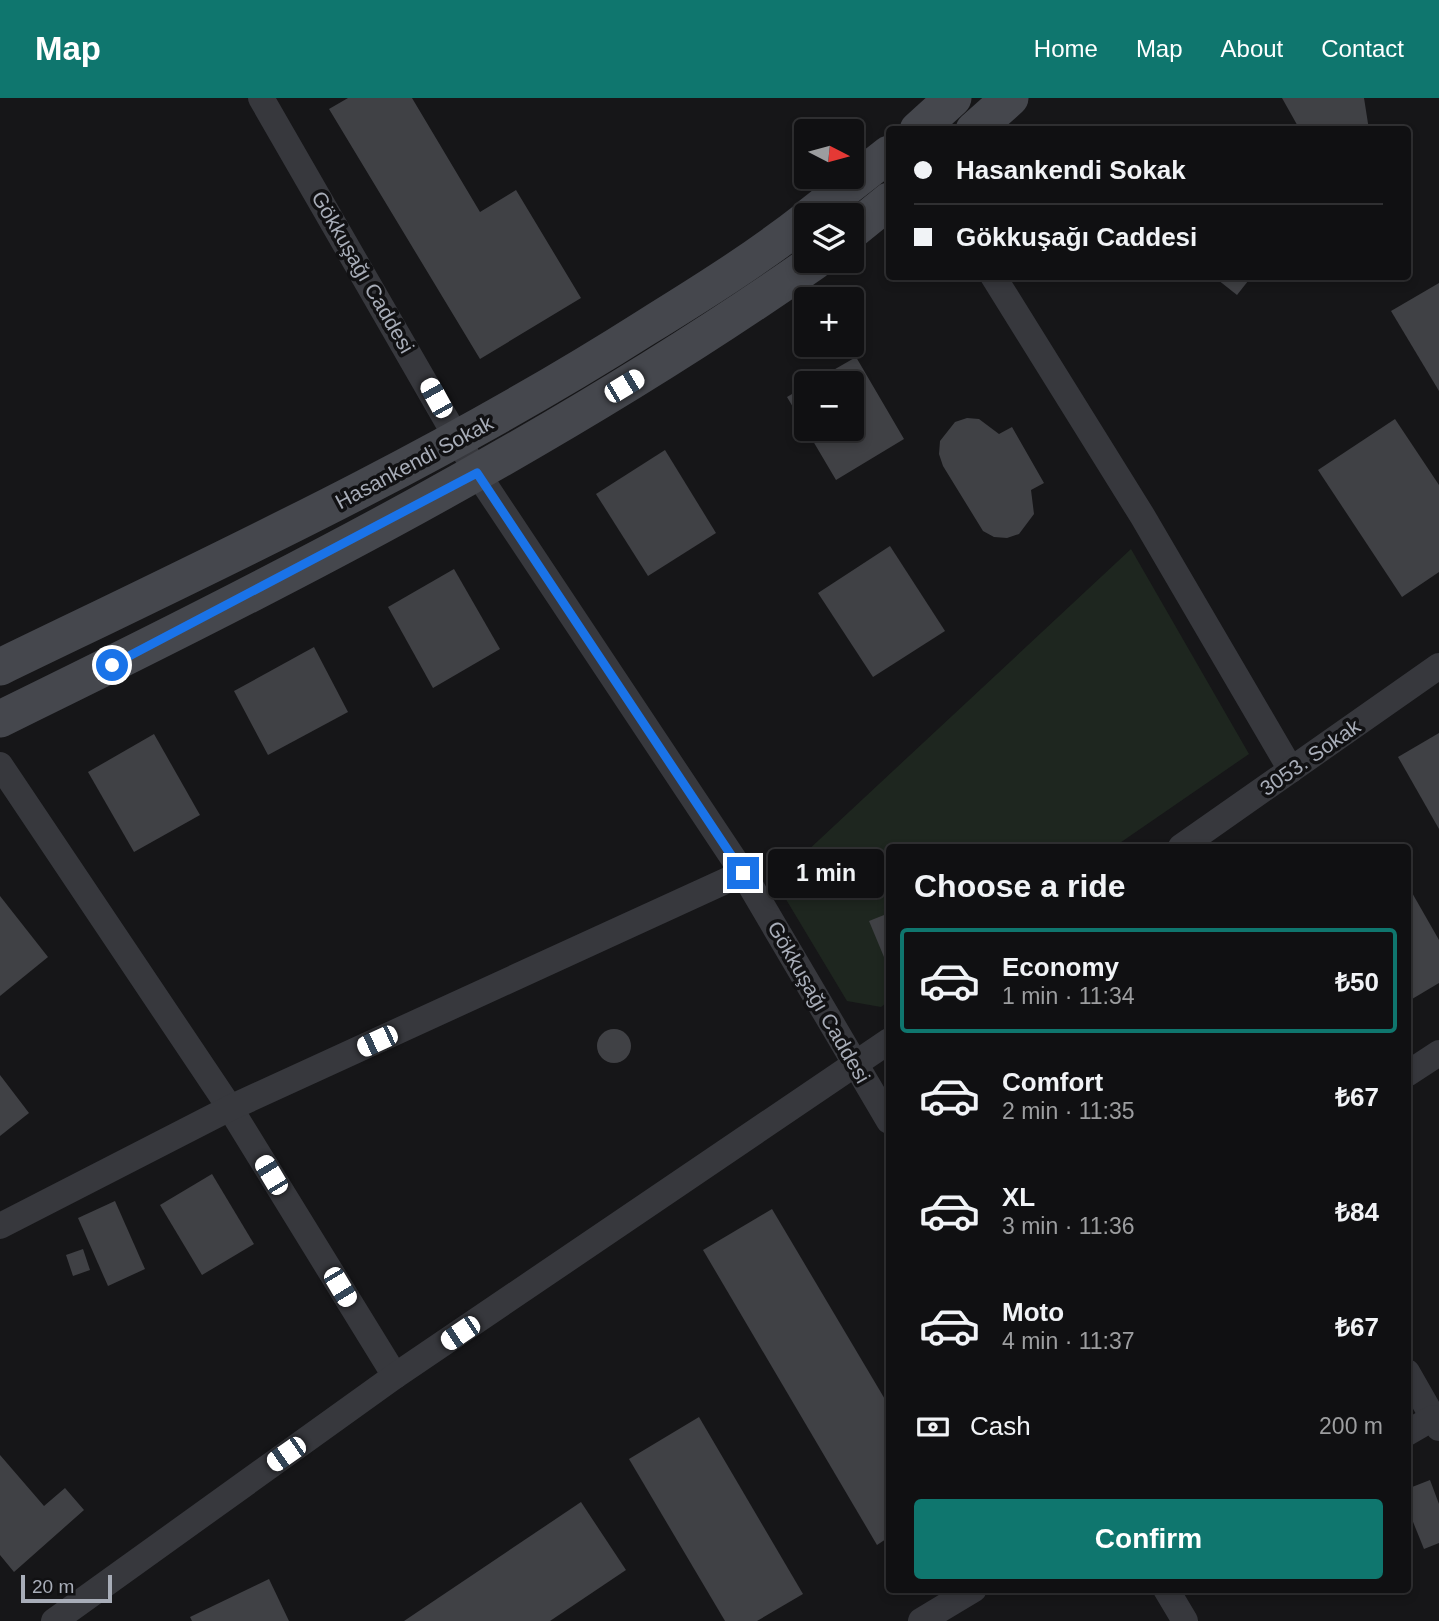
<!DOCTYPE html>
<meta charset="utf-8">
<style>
body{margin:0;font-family:Helvetica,sans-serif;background:#19191b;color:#f1f3f6;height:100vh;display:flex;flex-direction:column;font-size:26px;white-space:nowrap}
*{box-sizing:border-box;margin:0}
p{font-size:23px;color:#9c9d9f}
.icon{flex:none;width:38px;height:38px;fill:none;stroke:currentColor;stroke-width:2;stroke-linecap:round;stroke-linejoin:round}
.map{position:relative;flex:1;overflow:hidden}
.details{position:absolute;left:886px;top:746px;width:525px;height:749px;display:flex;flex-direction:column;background:#101012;border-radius:7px;box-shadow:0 4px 10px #0003,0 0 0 2px #303032}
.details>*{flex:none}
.hud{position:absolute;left:886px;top:28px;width:525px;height:154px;border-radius:7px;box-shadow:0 4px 10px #0003,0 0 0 2px #303032;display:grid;align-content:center;height:154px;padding:0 28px;background:#101012}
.needle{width:46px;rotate:96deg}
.tools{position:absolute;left:794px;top:21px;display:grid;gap:14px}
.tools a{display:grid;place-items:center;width:70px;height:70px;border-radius:7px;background:#101012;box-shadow:0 4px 10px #0003,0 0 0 2px #303032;font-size:35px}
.scale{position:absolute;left:21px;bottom:18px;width:91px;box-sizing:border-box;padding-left:7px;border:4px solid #a8adb8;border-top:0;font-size:19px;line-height:24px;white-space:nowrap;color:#a8adb8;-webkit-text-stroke:5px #111113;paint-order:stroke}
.end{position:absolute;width:32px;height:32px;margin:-16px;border:9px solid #1a73e8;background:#fff;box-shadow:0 0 0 4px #fff}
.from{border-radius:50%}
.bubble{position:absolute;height:49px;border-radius:7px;background:#101012;box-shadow:0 4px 10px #0003,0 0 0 2px #303032;font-size:23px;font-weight:800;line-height:49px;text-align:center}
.car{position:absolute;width:21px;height:42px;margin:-21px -10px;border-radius:9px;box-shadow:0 0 5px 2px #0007;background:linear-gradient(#fff 24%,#345 0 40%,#fff 0 76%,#345 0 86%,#fff 0)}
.hud b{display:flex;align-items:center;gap:24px;height:66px;font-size:26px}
.hud b+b{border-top:2px solid #303032}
.hud i{width:18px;height:18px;background:#f1f3f6}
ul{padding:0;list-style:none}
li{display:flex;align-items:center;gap:21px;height:105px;margin:0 14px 10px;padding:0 14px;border:4px solid transparent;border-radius:7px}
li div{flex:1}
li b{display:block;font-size:26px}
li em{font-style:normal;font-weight:800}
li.current{border-color:#0f766e}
li>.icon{width:63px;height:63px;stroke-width:1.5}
h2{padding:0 28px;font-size:32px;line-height:84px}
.pay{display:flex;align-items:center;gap:18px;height:77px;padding:0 28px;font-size:26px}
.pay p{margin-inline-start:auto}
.primary-button{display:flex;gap:14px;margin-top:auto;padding:14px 28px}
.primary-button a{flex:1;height:80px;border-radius:7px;background:#0f766e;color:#fff;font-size:28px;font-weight:800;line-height:80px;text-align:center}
header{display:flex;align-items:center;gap:42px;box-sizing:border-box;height:98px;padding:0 35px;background:#0f766e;color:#fff}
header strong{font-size:33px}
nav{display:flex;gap:38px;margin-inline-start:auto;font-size:24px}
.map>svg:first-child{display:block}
.green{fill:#1e261f}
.building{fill:#404145}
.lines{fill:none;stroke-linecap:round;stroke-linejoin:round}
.minor{stroke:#37383d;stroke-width:26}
.secondary{stroke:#45474d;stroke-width:37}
.route{stroke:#1a73e8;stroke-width:9}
.labels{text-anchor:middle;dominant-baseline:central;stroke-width:7;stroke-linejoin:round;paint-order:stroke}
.street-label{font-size:21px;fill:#a8adb8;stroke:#111113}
</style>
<header>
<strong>Map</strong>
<nav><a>Home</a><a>Map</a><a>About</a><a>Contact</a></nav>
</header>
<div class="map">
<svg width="1439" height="1523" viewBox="0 0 1439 1523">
<rect width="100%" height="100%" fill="#161618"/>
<polygon class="green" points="1131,451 1249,656 1114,749 889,749 889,903 881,909 847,903 775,783"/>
<g class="building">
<polygon points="348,0 412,0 480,114 516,92 581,200 480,261 329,11"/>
<polygon points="1282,0 1364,0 1369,32 1300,32"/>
<polygon points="1213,178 1252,178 1237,197"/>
<polygon points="1439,185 1439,293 1391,213"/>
<polygon points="856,259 904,341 836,382 787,299 807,287 807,331 852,331 852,285 811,285"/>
<polygon points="967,320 979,321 999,336 1012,329 1044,385 1031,392 1034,416 1019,436 1007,440 994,439 983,433 943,368 939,356 940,343 955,324"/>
<polygon points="1395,321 1439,387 1439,474 1402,499 1318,372"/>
<polygon points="665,352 716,435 648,478 596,396"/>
<polygon points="890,448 945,533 873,579 818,495"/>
<polygon points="454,471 500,551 433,590 388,509"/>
<polygon points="314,549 348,614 268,657 234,593"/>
<polygon points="1439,635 1439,731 1398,659"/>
<polygon points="154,636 200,717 134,754 88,674"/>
<polygon points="1407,786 1439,842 1439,885 1407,904"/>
<polygon points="0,798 48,859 0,898"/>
<polygon points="889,815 889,857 884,859 869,823"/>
<circle cx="614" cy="948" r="17"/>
<polygon points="0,977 29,1015 0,1038"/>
<polygon points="212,1076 254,1146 202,1177 160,1107"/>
<polygon points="115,1103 145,1171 108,1188 78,1120"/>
<polygon points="772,1111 889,1308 889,1439 877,1447 703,1152"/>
<polygon points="83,1151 90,1172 73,1178 66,1157"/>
<polygon points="699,1319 803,1496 757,1523 725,1523 629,1361"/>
<polygon points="0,1357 44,1408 65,1390 84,1412 14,1474 0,1457"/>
<polygon points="1430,1382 1439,1406 1439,1445 1424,1451 1407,1409 1407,1391"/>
<polygon points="581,1404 626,1472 550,1523 404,1523"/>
<polygon points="269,1481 289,1523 192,1523 190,1519"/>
</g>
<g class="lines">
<g class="minor">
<polyline points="261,0 477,375 743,775 889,1023"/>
<polyline points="993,178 1143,419 1291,672"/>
<polyline points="0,667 230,1010 395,1278"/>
<polyline points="1181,749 1439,568"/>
<polyline points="1407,976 1439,955"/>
<polyline points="0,1128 230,1010 743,775"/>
<polyline points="1407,1274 1439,1330"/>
<polyline points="1407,1335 1433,1320"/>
<polyline points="1166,1491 1185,1523"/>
<polyline points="54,1523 395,1278 889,943"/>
<polyline points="921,1523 974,1491"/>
</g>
<g class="secondary">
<polyline points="918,32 953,0"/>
<polyline points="974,32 1010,0"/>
<polyline points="811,117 889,56"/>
<polyline points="852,133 889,103"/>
<path d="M0 569C219 463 439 361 645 230 700 196 756 161 807 121"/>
<path d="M0 621C279 485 561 341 815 163"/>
</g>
</g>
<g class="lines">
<polyline class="route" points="112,567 477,375 743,775"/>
</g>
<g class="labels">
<g class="street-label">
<text transform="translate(363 174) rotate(60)">Gökkuşağı Caddesi</text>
<text transform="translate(414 364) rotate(-28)">Hasankendi Sokak</text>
<text transform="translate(1310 659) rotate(-35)">3053. Sokak</text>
<text transform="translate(819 904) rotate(60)">Gökkuşağı Caddesi</text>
</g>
</g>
</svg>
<div class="tools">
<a><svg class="needle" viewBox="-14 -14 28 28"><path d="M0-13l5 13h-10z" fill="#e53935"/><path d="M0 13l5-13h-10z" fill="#9c9d9f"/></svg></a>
<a><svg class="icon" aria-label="layers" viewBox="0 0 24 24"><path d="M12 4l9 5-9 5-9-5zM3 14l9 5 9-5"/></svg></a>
<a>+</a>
<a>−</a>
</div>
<div class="scale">20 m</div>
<i class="end from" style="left:112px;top:567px"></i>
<i class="end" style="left:743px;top:775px"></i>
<div class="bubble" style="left:768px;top:751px;width:116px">1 min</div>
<i class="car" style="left:624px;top:288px;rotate:59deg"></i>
<i class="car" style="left:436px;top:300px;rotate:331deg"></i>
<i class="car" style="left:377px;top:943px;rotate:245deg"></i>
<i class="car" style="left:271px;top:1077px;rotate:329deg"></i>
<i class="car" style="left:340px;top:1189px;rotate:149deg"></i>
<i class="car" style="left:460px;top:1235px;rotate:236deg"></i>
<i class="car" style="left:286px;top:1356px;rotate:235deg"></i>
<div class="hud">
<b><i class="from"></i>Hasankendi Sokak</b>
<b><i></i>Gökkuşağı Caddesi</b>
</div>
<section class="details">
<h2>Choose a ride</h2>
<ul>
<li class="current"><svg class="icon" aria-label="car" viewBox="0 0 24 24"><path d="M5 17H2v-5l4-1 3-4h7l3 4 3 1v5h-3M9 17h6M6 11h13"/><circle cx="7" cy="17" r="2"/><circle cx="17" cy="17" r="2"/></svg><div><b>Economy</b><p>1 min · 11:34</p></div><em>₺50</em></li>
<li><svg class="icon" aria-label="car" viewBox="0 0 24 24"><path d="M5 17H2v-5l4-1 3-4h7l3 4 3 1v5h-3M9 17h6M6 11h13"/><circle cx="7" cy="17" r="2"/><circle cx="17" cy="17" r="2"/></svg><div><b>Comfort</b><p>2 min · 11:35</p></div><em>₺67</em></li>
<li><svg class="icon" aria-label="car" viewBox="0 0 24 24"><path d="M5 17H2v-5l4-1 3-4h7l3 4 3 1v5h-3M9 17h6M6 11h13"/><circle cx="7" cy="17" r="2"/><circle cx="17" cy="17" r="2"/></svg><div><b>XL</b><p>3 min · 11:36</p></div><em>₺84</em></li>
<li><svg class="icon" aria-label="car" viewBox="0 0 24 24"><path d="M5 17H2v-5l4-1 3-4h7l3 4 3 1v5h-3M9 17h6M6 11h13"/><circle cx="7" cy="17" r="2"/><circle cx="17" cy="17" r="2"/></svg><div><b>Moto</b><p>4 min · 11:37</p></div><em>₺67</em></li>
</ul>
<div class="pay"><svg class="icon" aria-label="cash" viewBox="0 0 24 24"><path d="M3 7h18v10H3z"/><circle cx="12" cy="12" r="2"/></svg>Cash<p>200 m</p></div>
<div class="primary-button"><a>Confirm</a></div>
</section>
</div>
